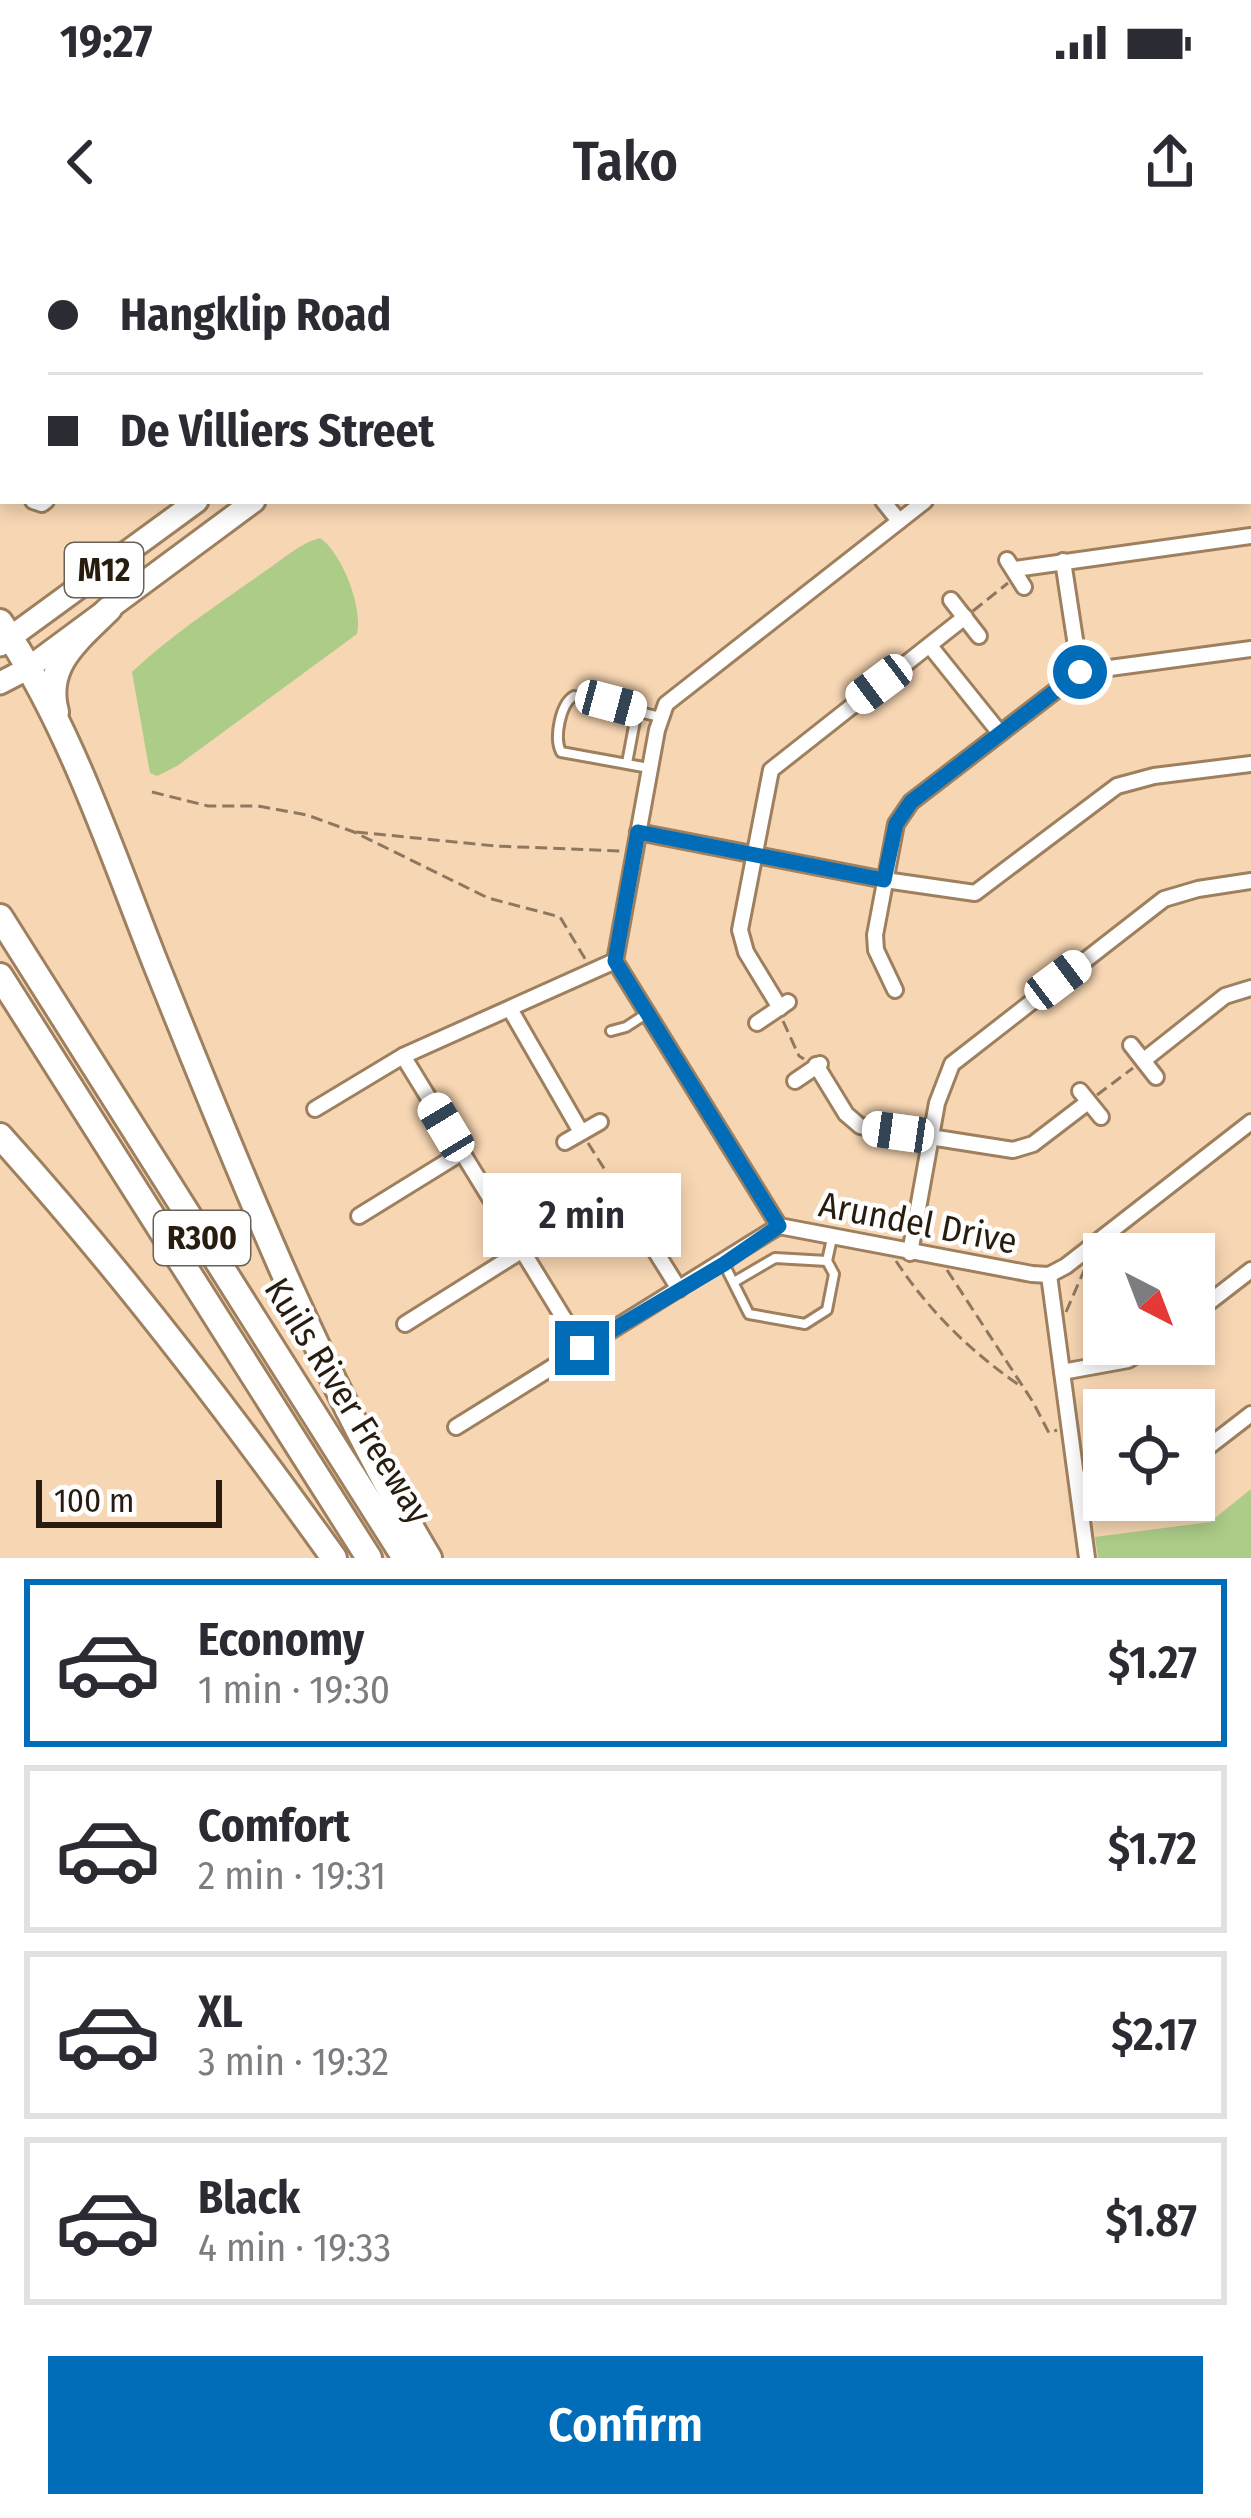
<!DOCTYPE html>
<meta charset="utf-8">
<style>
body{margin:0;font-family:"Fira Sans Condensed",sans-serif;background:#f7f7f7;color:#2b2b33;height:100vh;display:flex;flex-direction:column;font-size:45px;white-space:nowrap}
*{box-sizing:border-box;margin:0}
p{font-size:39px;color:#7c7c81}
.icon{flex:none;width:66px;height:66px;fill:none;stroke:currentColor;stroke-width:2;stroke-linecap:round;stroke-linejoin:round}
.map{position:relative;height:1318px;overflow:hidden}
.drawer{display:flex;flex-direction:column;background:#fff;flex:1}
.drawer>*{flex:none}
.top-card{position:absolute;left:0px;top:0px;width:1251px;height:264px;box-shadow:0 6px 18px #0003;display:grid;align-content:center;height:264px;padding:0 48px;background:#fff}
.needle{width:78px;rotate:138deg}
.tools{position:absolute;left:1083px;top:993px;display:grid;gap:24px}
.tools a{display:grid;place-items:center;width:132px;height:132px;border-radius:0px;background:#fff;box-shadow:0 6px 18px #0003;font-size:60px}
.scale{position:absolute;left:36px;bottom:30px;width:186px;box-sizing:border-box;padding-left:12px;border:6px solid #281c0f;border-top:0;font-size:33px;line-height:42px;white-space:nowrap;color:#281c0f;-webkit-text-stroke:9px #fefefe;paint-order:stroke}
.end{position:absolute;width:54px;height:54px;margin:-27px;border:15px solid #016cb8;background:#fff;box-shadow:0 0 0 6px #fff}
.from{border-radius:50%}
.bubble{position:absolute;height:84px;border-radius:0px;background:#fff;box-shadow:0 6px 18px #0003;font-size:39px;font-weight:600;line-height:84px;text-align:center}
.car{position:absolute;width:36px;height:72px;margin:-36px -18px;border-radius:15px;box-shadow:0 0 9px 3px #0007;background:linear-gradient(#fff 24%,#345 0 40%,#fff 0 76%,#345 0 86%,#fff 0)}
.top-card b{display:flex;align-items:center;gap:42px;height:114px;font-size:45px}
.top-card b+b{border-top:3px solid #e1e1e2}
.top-card i{width:30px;height:30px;background:#2b2b33}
ul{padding:21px 0 0;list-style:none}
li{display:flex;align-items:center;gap:36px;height:168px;margin:0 24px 18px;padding:0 24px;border:6px solid #e1e1e2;border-radius:0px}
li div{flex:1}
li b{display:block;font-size:45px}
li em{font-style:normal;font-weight:600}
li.on{border-color:#016cb8}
li>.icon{width:108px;height:108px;stroke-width:1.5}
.action{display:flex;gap:24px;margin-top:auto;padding:24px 48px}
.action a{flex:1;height:138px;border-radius:0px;background:#016cb8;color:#fff;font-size:48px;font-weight:600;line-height:138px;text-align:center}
.status{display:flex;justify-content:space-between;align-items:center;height:84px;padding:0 60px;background:#fff;direction:ltr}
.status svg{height:33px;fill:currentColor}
header{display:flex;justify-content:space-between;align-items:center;height:156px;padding:0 48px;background:#fff;font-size:54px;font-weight:600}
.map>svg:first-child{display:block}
.green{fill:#accc88}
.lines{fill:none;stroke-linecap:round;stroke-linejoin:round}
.lane-casing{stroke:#9e805f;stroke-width:14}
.street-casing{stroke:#9e805f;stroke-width:20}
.primary-casing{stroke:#9e805f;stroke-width:27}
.highway-casing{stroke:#9e805f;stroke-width:30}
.path{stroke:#8f7860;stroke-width:3;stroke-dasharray:12 6;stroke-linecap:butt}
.lane{stroke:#fff;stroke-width:8}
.street{stroke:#fff;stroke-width:14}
.primary{stroke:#fff;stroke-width:21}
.highway{stroke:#fff;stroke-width:24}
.route{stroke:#016cb8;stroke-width:15}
.labels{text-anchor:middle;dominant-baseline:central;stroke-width:9;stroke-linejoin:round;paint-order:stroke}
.shield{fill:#fefefe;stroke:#686057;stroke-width:3}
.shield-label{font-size:33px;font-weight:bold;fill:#281c0f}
.street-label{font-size:36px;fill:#281c0f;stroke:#fefefe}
</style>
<div class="status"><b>19:27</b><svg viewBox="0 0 49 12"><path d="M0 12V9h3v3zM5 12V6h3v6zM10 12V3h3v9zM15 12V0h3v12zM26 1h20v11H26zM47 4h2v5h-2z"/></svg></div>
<header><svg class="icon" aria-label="back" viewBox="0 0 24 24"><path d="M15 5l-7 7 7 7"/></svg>Tako<svg class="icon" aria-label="share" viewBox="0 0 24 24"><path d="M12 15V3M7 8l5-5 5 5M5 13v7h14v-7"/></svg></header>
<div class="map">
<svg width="1251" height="1318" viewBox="0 0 1251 1318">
<rect width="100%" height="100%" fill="#f7d6b3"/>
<g class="green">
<path d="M320 298C342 313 363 367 357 394L177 526 157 536 150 533 132 432C175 392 223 361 271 327 287 316 301 303 320 298Z"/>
<polygon points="1251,1249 1251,1318 1098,1318 1095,1297 1210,1282"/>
</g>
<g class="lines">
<defs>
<g id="lane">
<polyline points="627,523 637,470"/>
<path d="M649 528 561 512C554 498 560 464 574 456L660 477"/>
<polyline points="611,791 626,787 646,774"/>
<polyline points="724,1024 749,1074 805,1084 827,1070 834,1034 827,1021 832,998"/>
<polyline points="734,1042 775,1018 827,1021"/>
</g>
<g id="street">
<polyline points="136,0 139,3"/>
<polyline points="260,0 262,3"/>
<polyline points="383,0 385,3"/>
<polyline points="683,0 686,3"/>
<polyline points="1084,0 1086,3"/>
<polyline points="1223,0 1225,3"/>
<polyline points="68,3 72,0"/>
<polyline points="394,3 398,0"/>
<polyline points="796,3 800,0"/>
<polyline points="976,3 980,0"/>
<polyline points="1248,10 1251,8"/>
<polyline points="0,21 3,22"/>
<polyline points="1248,78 1251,77"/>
<polyline points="1248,98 1251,121"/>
<polyline points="0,143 3,147"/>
<polyline points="0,173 3,170"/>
<polyline points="1248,180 1251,179"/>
<polyline points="33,261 42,264 46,261"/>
<polyline points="883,261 899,281"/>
<polyline points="925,261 666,464 657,490 615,721 779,986 1032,1034 1049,1035 1066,1026 1251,882"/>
<polyline points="1007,320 1024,347"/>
<polyline points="1063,321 1080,432"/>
<polyline points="1015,329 1251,296"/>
<polyline points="951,360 979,396"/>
<polyline points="930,406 999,492"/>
<polyline points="638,592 885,640 975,653 1117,546 1154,536 1251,524"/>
<polyline points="895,750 876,710 875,695 896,584 911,562 1080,432 1251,409"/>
<polyline points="780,768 746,712 740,690 771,530 965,377"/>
<polyline points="510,769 581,892"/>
<polyline points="757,783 788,762"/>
<polyline points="1131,805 1156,837"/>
<polyline points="1144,820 1225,756 1251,748"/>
<polyline points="816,825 846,874 860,886 1013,910 1033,904 1088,862"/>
<polyline points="795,841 820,824"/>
<polyline points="1080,851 1101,877"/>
<polyline points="315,869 403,816"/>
<polyline points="565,902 600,882"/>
<polyline points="618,951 679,1049"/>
<polyline points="602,960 631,943"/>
<polyline points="359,976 461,913"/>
<polyline points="910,1013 937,863 952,824 1164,659 1198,649 1251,641"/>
<polyline points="1049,1035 1087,1318"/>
<polyline points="1194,1074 1251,1030"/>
<polyline points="405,1084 521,1011"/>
<polyline points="582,1108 403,816 615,721"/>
<polyline points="1062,1132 1128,1120 1155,1104"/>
<polyline points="456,1187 779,986"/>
<polyline points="1194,1218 1251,1174"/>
<polyline points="1077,1239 1104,1237"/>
</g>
<g id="primary">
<polyline points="544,3 548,0"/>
<polyline points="602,3 606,0"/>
<polyline points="0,405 197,261"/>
<polyline points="0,443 27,429 254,261"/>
</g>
<g id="highway">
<path d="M0 382C69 483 110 608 155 722 237 925 316 1129 429 1318"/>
<path d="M56 472C43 425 79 399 109 369"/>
<polyline points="0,677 405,1318"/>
<polyline points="0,736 369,1318"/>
<path d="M0 896C121 1030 229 1171 334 1318"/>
</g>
</defs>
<use href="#lane" class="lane-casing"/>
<use href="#street" class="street-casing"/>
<use href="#primary" class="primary-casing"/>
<use href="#highway" class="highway-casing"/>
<g class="path">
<polyline points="973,371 1008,343"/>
<polyline points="152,552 208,566 258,566 307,575 354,592 488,658 560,677 587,722"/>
<polyline points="356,592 495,606 621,611"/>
<polyline points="783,781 799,816 804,819"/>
<polyline points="1097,855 1133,828"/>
<polyline points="588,903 612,941"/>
<path d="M896 1021C929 1071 970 1111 1019 1145"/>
<polyline points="947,1030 1033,1162 1049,1193 1057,1190"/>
<polyline points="1066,1072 1086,1026"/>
</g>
<use href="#lane" class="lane"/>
<use href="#street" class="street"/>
<use href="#primary" class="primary"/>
<use href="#highway" class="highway"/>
</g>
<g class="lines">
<polyline class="route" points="582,1108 724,1024 779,986 615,721 638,592 884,640 896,584 911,562 1080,432"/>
</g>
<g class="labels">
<g class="shield">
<rect x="65" y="303" width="78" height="54" rx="9"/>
<rect x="154" y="971" width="96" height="54" rx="9"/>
</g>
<g class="shield-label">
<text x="104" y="330">M12</text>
<text x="202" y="998">R300</text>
</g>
<g class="street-label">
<text transform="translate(918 983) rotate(11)">Arundel Drive</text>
<text transform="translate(348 1161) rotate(58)">Kuils River Freeway</text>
</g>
</g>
</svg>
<div class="tools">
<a><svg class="needle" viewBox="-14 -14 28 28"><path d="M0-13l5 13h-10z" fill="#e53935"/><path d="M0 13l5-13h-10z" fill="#7c7c81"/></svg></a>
<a><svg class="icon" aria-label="locate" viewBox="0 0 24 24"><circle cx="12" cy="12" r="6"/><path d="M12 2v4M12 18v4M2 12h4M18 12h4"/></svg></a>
</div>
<div class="scale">100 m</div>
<i class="end from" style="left:1080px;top:432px"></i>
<i class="end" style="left:582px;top:1108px"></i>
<div class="bubble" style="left:483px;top:933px;width:198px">2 min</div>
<i class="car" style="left:879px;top:444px;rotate:233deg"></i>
<i class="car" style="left:611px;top:463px;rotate:105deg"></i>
<i class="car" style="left:1058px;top:740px;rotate:53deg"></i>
<i class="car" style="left:446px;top:887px;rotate:329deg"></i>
<i class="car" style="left:898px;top:892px;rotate:278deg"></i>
<div class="top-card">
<b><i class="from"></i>Hangklip Road</b>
<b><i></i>De Villiers Street</b>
</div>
</div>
<section class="drawer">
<ul>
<li class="on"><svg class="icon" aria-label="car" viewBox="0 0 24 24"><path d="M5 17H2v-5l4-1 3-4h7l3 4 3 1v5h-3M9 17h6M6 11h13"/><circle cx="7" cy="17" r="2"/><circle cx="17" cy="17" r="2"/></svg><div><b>Economy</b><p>1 min · 19:30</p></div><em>$1.27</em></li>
<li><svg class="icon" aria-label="car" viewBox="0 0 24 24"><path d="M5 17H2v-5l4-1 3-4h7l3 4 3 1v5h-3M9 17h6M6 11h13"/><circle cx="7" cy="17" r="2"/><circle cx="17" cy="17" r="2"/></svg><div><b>Comfort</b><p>2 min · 19:31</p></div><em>$1.72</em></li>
<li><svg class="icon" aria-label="car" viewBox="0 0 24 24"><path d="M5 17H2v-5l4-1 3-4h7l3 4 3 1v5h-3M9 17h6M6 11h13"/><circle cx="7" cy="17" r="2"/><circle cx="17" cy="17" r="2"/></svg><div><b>XL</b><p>3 min · 19:32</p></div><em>$2.17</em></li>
<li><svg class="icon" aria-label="car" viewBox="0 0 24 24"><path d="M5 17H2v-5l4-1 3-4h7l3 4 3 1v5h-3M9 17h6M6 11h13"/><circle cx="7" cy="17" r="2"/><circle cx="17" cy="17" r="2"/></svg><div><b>Black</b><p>4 min · 19:33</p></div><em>$1.87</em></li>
</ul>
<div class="action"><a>Confirm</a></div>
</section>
